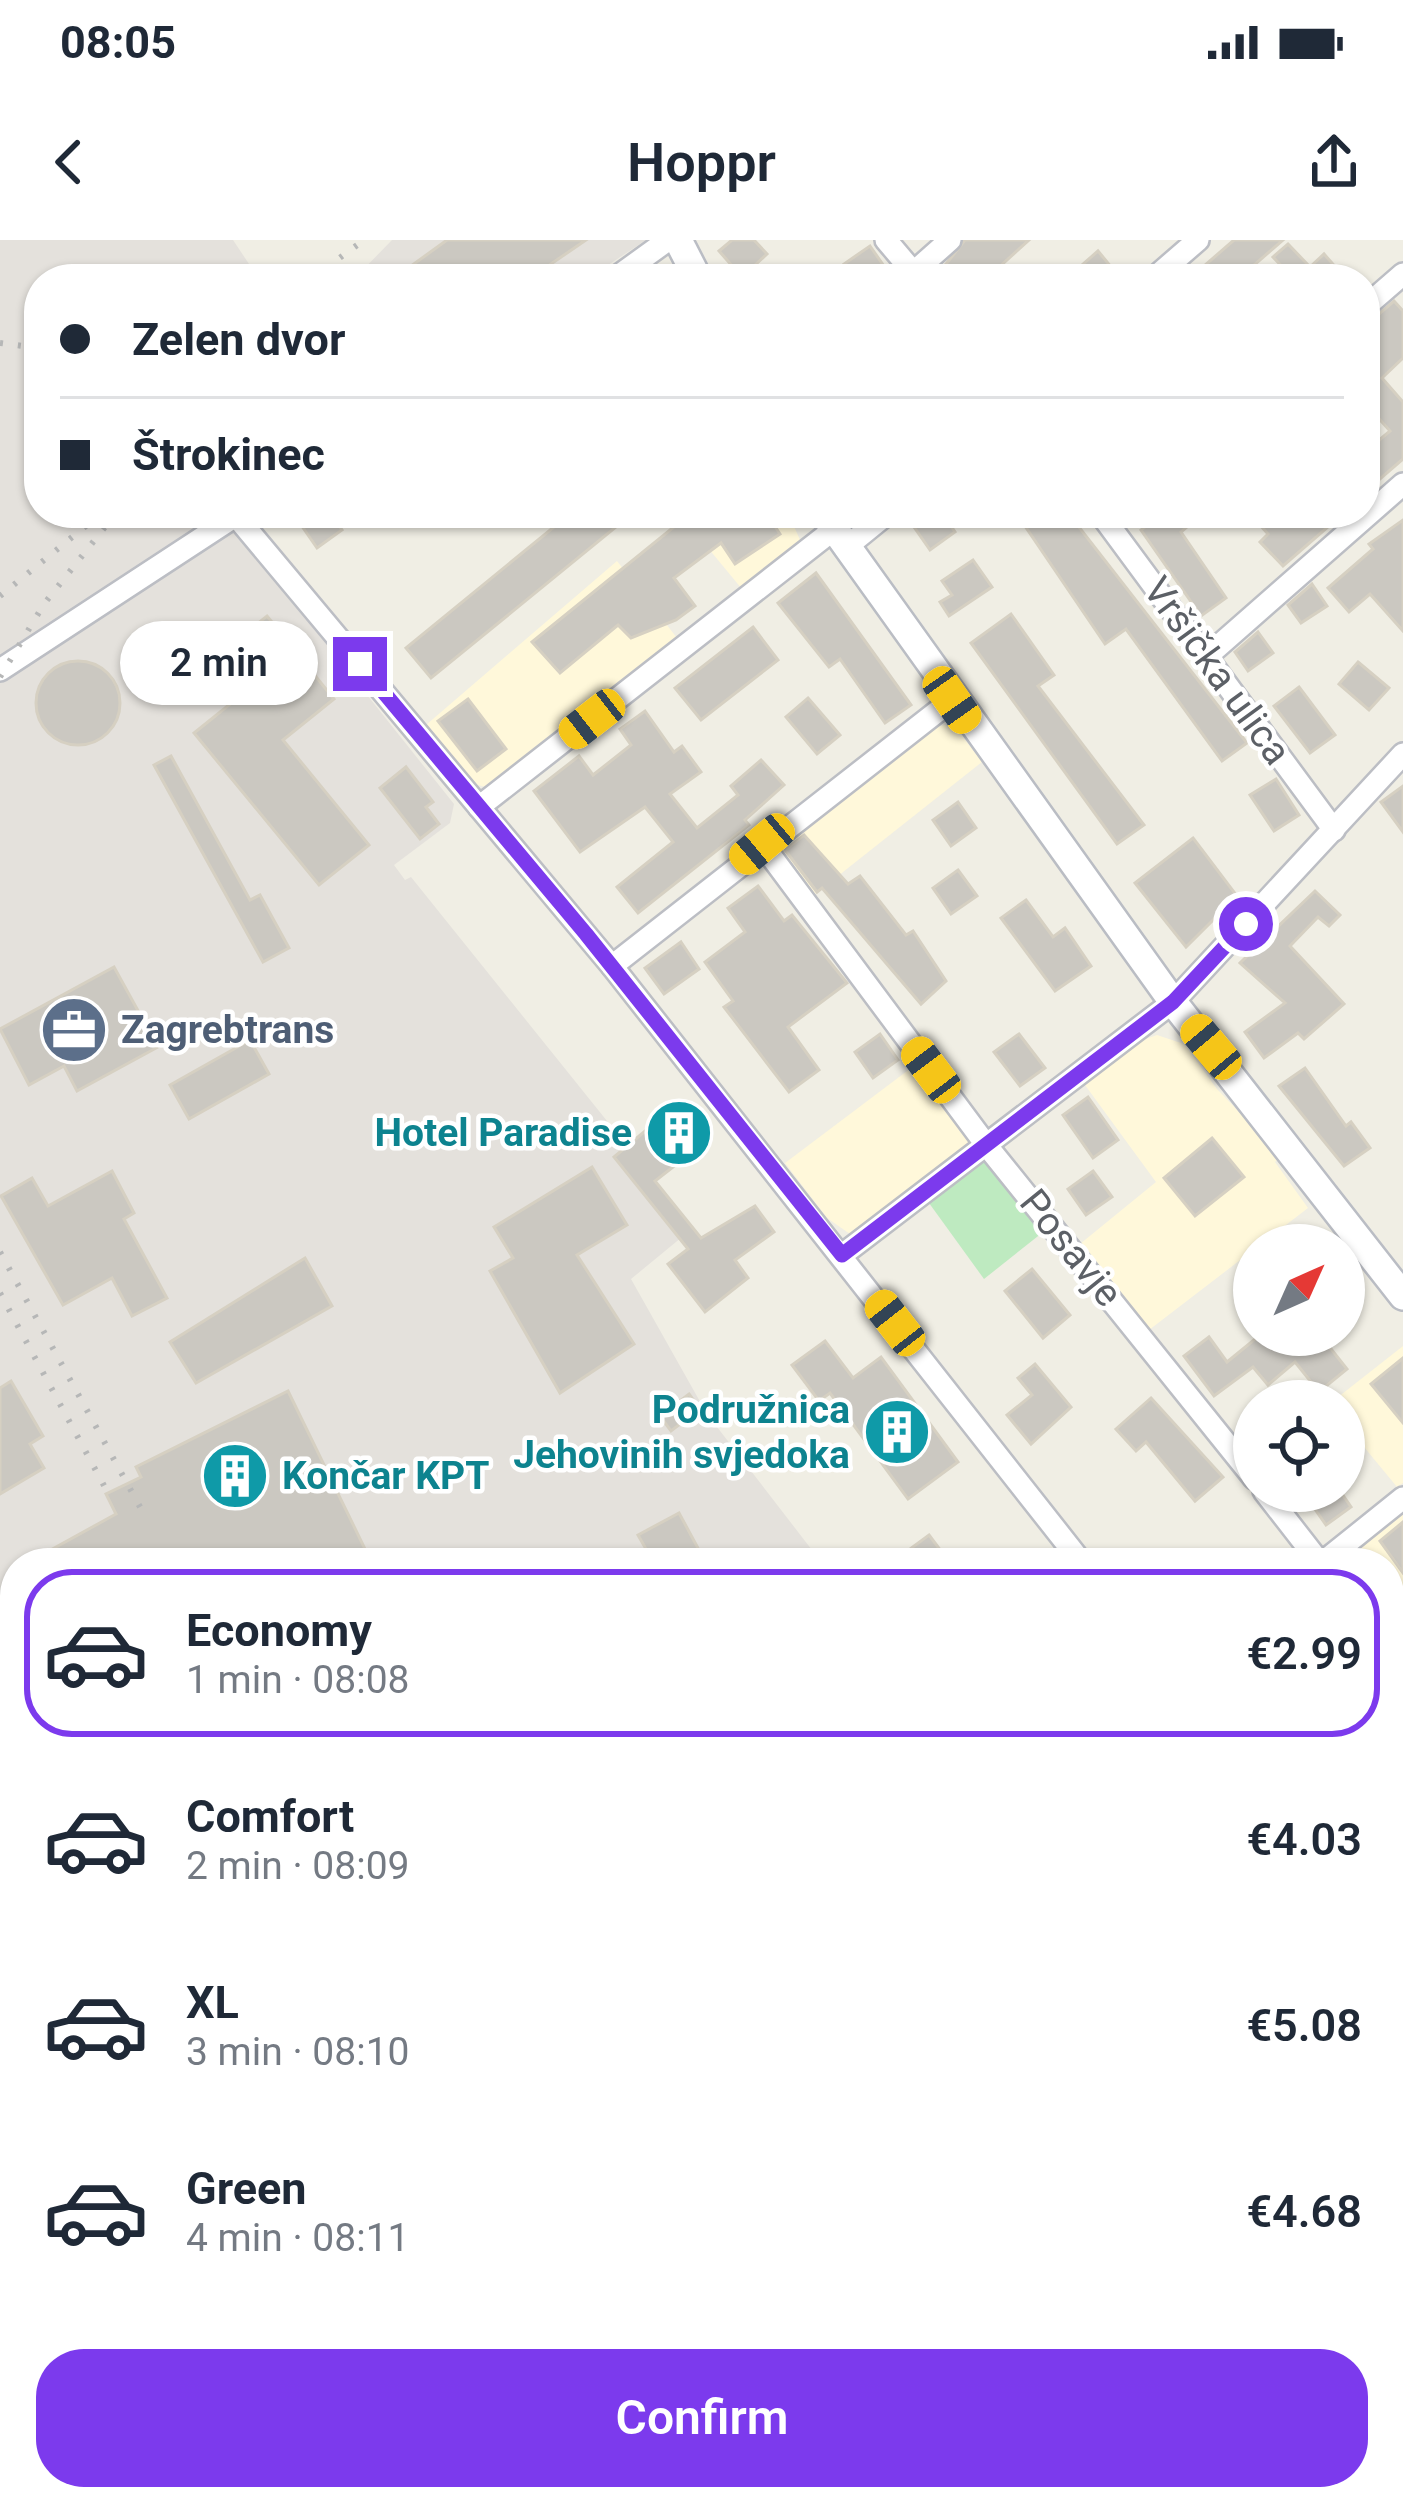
<!DOCTYPE html>
<meta charset="utf-8">
<style>
body{margin:0;font-family:Roboto,sans-serif;background:#f2f2f3;color:#1f2937;height:100vh;display:flex;flex-direction:column;font-size:45px;white-space:nowrap}
*{box-sizing:border-box;margin:0}
p{font-size:39px;color:#747a83}
.icon{flex:none;width:66px;height:66px;fill:none;stroke:currentColor;stroke-width:2;stroke-linecap:round;stroke-linejoin:round}
.map{position:relative;flex:1;overflow:hidden}
.sheet{position:absolute;left:0px;top:1308px;width:1404px;height:963px;display:flex;flex-direction:column;background:#fff;border-radius:48px 48px 0 0;box-shadow:0 3px 9px #0004}
.sheet>*{flex:none}
.hud{position:absolute;left:24px;top:24px;width:1356px;height:264px;border-radius:48px;box-shadow:0 3px 9px #0004;display:grid;align-content:center;height:264px;padding:0 36px;background:#fff}
.needle{width:78px;rotate:45deg}
.fabs{position:absolute;left:1233px;top:984px;display:grid;gap:24px}
.fabs a{display:grid;place-items:center;width:132px;height:132px;border-radius:50%;background:#fff;box-shadow:0 3px 9px #0004;font-size:60px}
.end{position:absolute;width:54px;height:54px;margin:-27px;border:15px solid #7c3aed;background:#fff;box-shadow:0 0 0 6px #fff}
.from{border-radius:50%}
.bubble{position:absolute;height:84px;border-radius:42px;background:#fff;box-shadow:0 3px 9px #0004;font-size:39px;font-weight:600;line-height:84px;text-align:center}
.car{position:absolute;width:36px;height:72px;margin:-36px -18px;border-radius:15px;box-shadow:0 0 9px 3px #0007;background:linear-gradient(#f5c518 24%,#345 0 40%,#f5c518 0 76%,#345 0 86%,#f5c518 0)}
.hud b{display:flex;align-items:center;gap:42px;height:114px;font-size:45px}
.hud b+b{border-top:3px solid #e0e1e3}
.hud i{width:30px;height:30px;background:#1f2937}
ul{padding:21px 0 0;list-style:none}
li{display:flex;align-items:center;gap:36px;height:168px;margin:0 24px 18px;padding:0 12px;border:6px solid transparent;border-radius:48px}
li div{flex:1}
li b{display:block;font-size:45px}
li em{font-style:normal;font-weight:600}
li.on{border-color:#7c3aed}
li>.icon{width:108px;height:108px;stroke-width:1.5}
.button{display:flex;gap:24px;margin-top:auto;padding:24px 36px}
.button a{flex:1;height:138px;border-radius:48px;background:#7c3aed;color:#fff;font-size:48px;font-weight:600;line-height:138px;text-align:center}
.status{display:flex;justify-content:space-between;align-items:center;height:84px;padding:0 60px;background:#fff;direction:ltr}
.status svg{height:33px;fill:currentColor}
header{display:flex;justify-content:space-between;align-items:center;height:156px;padding:0 36px;background:#fff;font-size:54px;font-weight:600}
.map>svg:first-child{display:block}
.commercial{fill:#fff8da}
.industrial{fill:#e4e1dc}
.green{fill:#beeac0}
.lines{fill:none;stroke-linecap:round;stroke-linejoin:round}
.stream{stroke:#a5d5ff;stroke-width:6}
.building{fill:#cbc8c1;stroke:#d6d0c2;stroke-width:3}
.street-casing{stroke:#bcbec4;stroke-width:26}
.secondary-casing{stroke:#babdc4;stroke-width:32}
.street{stroke:#fff;stroke-width:21}
.secondary{stroke:#fff;stroke-width:27}
.rail{stroke:#b6b7b7;stroke-width:6;stroke-dasharray:3 15;stroke-linecap:butt}
.route{stroke:#7c3aed;stroke-width:15}
.labels{text-anchor:middle;dominant-baseline:central;stroke-width:9;stroke-linejoin:round;paint-order:stroke}
.street-label{font-size:39px;fill:#5c6066;stroke:#fff}
.service-label{font-size:39px;font-weight:bold;fill:#4e5e75;stroke:#fff;text-anchor:start}
.culture-label{font-size:39px;font-weight:bold;fill:#0d838f;stroke:#fff;text-anchor:end}
</style>
<div class="status"><b>08:05</b><svg viewBox="0 0 49 12"><path d="M0 12V9h3v3zM5 12V6h3v6zM10 12V3h3v9zM15 12V0h3v12zM26 1h20v11H26zM47 4h2v5h-2z"/></svg></div>
<header><svg class="icon" aria-label="back" viewBox="0 0 24 24"><path d="M15 5l-7 7 7 7"/></svg>Hoppr<svg class="icon" aria-label="share" viewBox="0 0 24 24"><path d="M12 15V3M7 8l5-5 5 5M5 13v7h14v-7"/></svg></header>
<div class="map">
<svg width="1403" height="2270" viewBox="0 0 1403 2270">
<rect width="100%" height="100%" fill="#f0eee4"/>
<g class="commercial">
<polygon points="679,273 788,273 801,302 742,349"/>
<polygon points="617,321 677,398 486,547 470,543 426,485"/>
<polygon points="945,485 959,492 982,522 814,655 780,612 782,605 932,488"/>
<polygon points="1157,795 1184,804 1217,849 1281,916 1275,922 1308,968 1149,1090 1080,1004 1156,942 1085,845 1143,800"/>
<polygon points="915,825 975,903 850,994 827,978 785,923"/>
<polygon points="1403,1106 1403,1243 1397,1247 1364,1207 1344,1222 1344,1161 1333,1161"/>
<polygon points="1403,1273 1403,1382 1389,1368 1389,1323 1341,1320"/>
<polygon points="1403,2205 1403,2270 1150,2270 1204,2256 1389,2256 1389,2209"/>
</g>
<g class="industrial">
<polygon points="0,0 233,0 259,39 39,39 39,273 222,273 454,564 450,583 394,625 405,640 411,637 693,988 631,1039 707,1174 822,1323 15,1323 15,2213 0,2221"/>
<polygon points="392,0 646,0 587,39 354,39"/>
</g>
<g class="green">
<polygon points="984,921 1047,989 984,1039 929,963"/>
<polygon points="1403,1600 1403,1698 1389,1706 1389,1613"/>
<polygon points="15,2250 15,2256 91,2256 89,2268 56,2270 52,2259 32,2270 0,2270 0,2259"/>
<path d="M223 2256H405C356 2270 273 2270 223 2256Z"/>
</g>
<g class="lines">
<g class="stream">
<polyline points="1389,1711 1403,1703"/>
<polyline points="0,2254 15,2245"/>
<polyline points="210,2256 243,2270"/>
<polyline points="392,2270 417,2256"/>
</g>
</g>
<g class="building">
<polygon points="447,0 586,0 529,39 393,39"/>
<polygon points="732,0 754,0 767,14 742,37 719,11"/>
<polygon points="965,0 1029,0 986,39 959,39 946,24"/>
<polygon points="1234,0 1283,0 1238,39 1189,39"/>
<polygon points="1288,4 1310,27 1324,14 1346,39 1294,39 1273,17"/>
<polygon points="870,6 888,32 878,39 855,39 844,24"/>
<polygon points="1098,11 1121,39 1066,39"/>
<polygon points="1394,61 1403,71 1403,118 1382,138 1403,162 1403,219 1380,239 1365,222 1365,212 1390,191 1365,163 1365,86"/>
<polygon points="312,273 330,273 342,290 317,308 299,282"/>
<polygon points="571,273 633,273 431,438 406,408"/>
<polygon points="691,273 766,273 780,294 735,324 721,303 674,338 695,366 676,380 631,398 618,385 560,433 532,402"/>
<polygon points="927,273 942,273 955,292 930,310 912,284"/>
<polygon points="1042,273 1068,273 1247,503 1222,521 1126,389 1105,404 1025,286"/>
<polygon points="1162,273 1203,273 1181,292 1226,358 1201,376 1141,290"/>
<polygon points="1249,273 1344,273 1283,326 1260,302 1268,294"/>
<polygon points="1403,280 1403,391 1370,354 1349,372 1328,348 1373,309 1369,304"/>
<polygon points="973,320 992,347 949,376 940,362 952,355 942,341"/>
<polygon points="816,333 911,465 885,483 840,419 829,427 778,363"/>
<polygon points="1312,344 1327,366 1301,383 1288,365"/>
<polygon points="1011,374 1054,435 1038,446 1144,585 1117,604 971,403"/>
<polygon points="267,376 334,459 283,500 369,605 319,645 194,493 265,436 236,401"/>
<polygon points="189,386 203,393 169,462 158,448"/>
<polygon points="753,387 778,420 701,480 675,448"/>
<polygon points="1258,392 1273,413 1248,431 1235,412"/>
<circle cx="78" cy="463" r="42"/>
<polygon points="1358,422 1389,448 1369,470 1339,444"/>
<polygon points="1299,447 1335,495 1310,513 1274,466"/>
<polygon points="808,458 840,495 817,514 786,477"/>
<polygon points="468,459 506,509 477,531 438,481"/>
<polygon points="645,471 674,512 682,506 701,532 670,554 697,588 738,555 731,546 761,520 784,545 745,580 749,585 638,673 617,647 673,602 645,567 580,612 534,551 579,516 593,535 631,505 620,489"/>
<polygon points="171,516 250,660 260,655 289,708 263,722 154,525"/>
<polygon points="406,527 433,562 426,567 439,584 420,599 380,548"/>
<polygon points="1276,539 1299,575 1274,591 1250,555"/>
<polygon points="1403,546 1403,592 1381,562"/>
<polygon points="958,562 976,588 951,606 933,580"/>
<polygon points="804,595 848,644 860,636 906,695 913,691 946,741 921,764 822,648 817,652 785,610"/>
<polygon points="1193,598 1237,656 1186,707 1135,643"/>
<polygon points="958,630 977,656 951,674 933,648"/>
<polygon points="758,646 784,681 792,675 847,743 788,787 819,830 789,852 724,767 733,761 705,722 745,692 728,668"/>
<polygon points="1315,651 1340,675 1329,686 1318,677 1290,706 1344,764 1304,799 1298,793 1264,818 1245,792 1285,763 1240,723"/>
<polygon points="1026,660 1053,697 1065,688 1091,726 1055,751 1001,678"/>
<polygon points="681,702 699,729 664,754 645,728"/>
<polygon points="114,727 158,807 77,851 64,826 29,845 0,789"/>
<polygon points="880,794 898,820 873,838 855,812"/>
<polygon points="1019,794 1045,828 1020,846 994,812"/>
<polygon points="250,800 269,834 189,879 170,845"/>
<polygon points="1305,828 1346,886 1351,882 1370,908 1344,926 1279,846"/>
<polygon points="1088,857 1118,900 1093,918 1063,875"/>
<polygon points="680,862 709,899 655,941 701,998 755,966 774,992 735,1020 748,1038 705,1072 668,1024 688,1009 614,917"/>
<polygon points="1212,898 1244,937 1195,976 1164,938"/>
<polygon points="592,927 627,985 577,1015 634,1104 560,1153 490,1031 513,1018 494,987"/>
<polygon points="112,931 134,973 124,979 167,1058 132,1076 112,1038 63,1065 1,956 32,938 48,966"/>
<polygon points="1093,931 1112,957 1086,975 1068,949"/>
<polygon points="305,1018 332,1066 196,1143 170,1102"/>
<polygon points="1032,1029 1070,1075 1043,1098 1005,1051"/>
<polygon points="1260,1095 1320,1095 1347,1129 1319,1152 1295,1122 1268,1145 1253,1127 1214,1156 1184,1116 1209,1097 1227,1122"/>
<polygon points="825,1101 853,1138 881,1117 958,1222 908,1259 830,1153 819,1161 792,1125"/>
<polygon points="1403,1118 1403,1183 1371,1144"/>
<polygon points="1035,1124 1071,1167 1031,1204 1007,1175 1032,1155 1018,1138"/>
<polygon points="11,1141 43,1196 30,1204 44,1228 0,1254 0,1148"/>
<polygon points="288,1151 366,1311 344,1323 27,1323 116,1274 106,1254 141,1237 136,1227"/>
<polygon points="689,1154 700,1169 671,1191 660,1176"/>
<polygon points="1151,1158 1223,1237 1195,1261 1146,1202 1136,1211 1116,1189"/>
<polygon points="1319,1251 1340,1251 1351,1267 1326,1285 1308,1259"/>
<polygon points="679,1273 706,1323 654,1323 638,1295"/>
<polygon points="1403,1282 1403,1333 1380,1301"/>
<polygon points="929,1295 950,1323 891,1323"/>
</g>
<g class="lines">
<defs>
<g id="street">
<polyline points="886,0 919,39"/>
<polyline points="614,39 668,0"/>
<polyline points="906,39 950,0"/>
<polyline points="1153,39 1198,0"/>
<polyline points="1365,67 1403,34"/>
<polyline points="1100,273 1334,590"/>
<polyline points="236,276 612,726 1082,1323"/>
<polyline points="845,308 888,273"/>
<polyline points="1206,417 1403,244"/>
<polyline points="0,430 240,273"/>
<polyline points="479,567 833,290"/>
<polyline points="762,604 987,906 1254,1238"/>
<polyline points="612,726 952,460"/>
<polyline points="842,1015 1173,762 1403,514"/>
<polyline points="1264,1251 1320,1323"/>
<polyline points="1322,1323 1403,1258"/>
<polyline points="1389,1392 1403,1406"/>
<polyline points="1389,1950 1403,1987"/>
</g>
<g id="secondary">
<polyline points="678,0 698,39"/>
<polyline points="823,273 1173,762 1403,1056"/>
<polyline points="1389,2181 1403,2178"/>
<path d="M529 2270C595 2248 760 2252 828 2270"/>
<polyline points="1053,2270 1101,2256"/>
</g>
</defs>
<use href="#street" class="street-casing"/>
<use href="#secondary" class="secondary-casing"/>
<use href="#street" class="street"/>
<use href="#secondary" class="secondary"/>
<g class="rail">
<polyline points="311,39 364,0"/>
<polyline points="0,103 39,108"/>
<polyline points="0,356 98,276"/>
<polyline points="0,437 44,364 116,273"/>
<polyline points="0,1012 145,1276"/>
<polyline points="0,1053 108,1253"/>
</g>
</g>
<g class="lines">
<polyline class="route" points="360,424 586,694 842,1015 1173,762 1246,684"/>
</g>
<defs>
<symbol id="office-disc" viewBox="-11 -11 22 22"><circle r="9.5" fill="#5c6f8a" stroke="#fff"/><path d="M-6-3h4V-5.5h4V-3h4V5H-6ZM-1-4.5V-3h2v-1.5ZM-6 0V1H6V0Z" fill="#fff"/></symbol>
<symbol id="building-disc" viewBox="-11 -11 22 22"><circle r="9.5" fill="#0f9aa8" stroke="#fff"/><path d="M-4-6H4V6H1V3H-1V6H-4ZM-2.5-4.3h1.7v1.8h-1.7ZM.8-4.3h1.7v1.8H.8ZM-2.5-1h1.7V.8h-1.7ZM.8-1h1.7V.8H.8Z" fill="#fff"/></symbol>
</defs>
<g fill-rule="evenodd">
<use href="#office-disc" x="36" y="752" width="76" height="76"/>
<use href="#building-disc" x="641" y="855" width="76" height="76"/>
<use href="#building-disc" x="859" y="1154" width="76" height="76"/>
<use href="#building-disc" x="197" y="1198" width="76" height="76"/>
</g>
<g class="labels">
<g class="street-label">
<text transform="translate(1217 431) rotate(54)">Vršička ulica</text>
<text transform="translate(1071 1008) rotate(51)">Posavje</text>
</g>
<g class="service-label">
<text x="121" y="790">Zagrebtrans</text>
</g>
<g class="culture-label">
<text x="632" y="893">Hotel Paradise</text>
<text x="850" y="1170">Podružnica<tspan x="850" dy="45">Jehovinih svjedoka</tspan></text>
<text x="282" y="1236" text-anchor="start">Končar KPT</text>
</g>
</g>
</svg>
<div class="fabs">
<a><svg class="needle" viewBox="-14 -14 28 28"><path d="M0-13l5 13h-10z" fill="#e53935"/><path d="M0 13l5-13h-10z" fill="#747a83"/></svg></a>
<a><svg class="icon" aria-label="locate" viewBox="0 0 24 24"><circle cx="12" cy="12" r="6"/><path d="M12 2v4M12 18v4M2 12h4M18 12h4"/></svg></a>
</div>
<i class="end from" style="left:1246px;top:684px"></i>
<i class="end" style="left:360px;top:424px"></i>
<div class="bubble" style="left:120px;top:381px;width:198px">2 min</div>
<i class="car" style="left:952px;top:460px;rotate:145deg"></i>
<i class="car" style="left:592px;top:479px;rotate:232deg"></i>
<i class="car" style="left:762px;top:604px;rotate:230deg"></i>
<i class="car" style="left:1211px;top:807px;rotate:320deg"></i>
<i class="car" style="left:931px;top:830px;rotate:323deg"></i>
<i class="car" style="left:895px;top:1083px;rotate:322deg"></i>
<div class="hud">
<b><i class="from"></i>Zelen dvor</b>
<b><i></i>Štrokinec</b>
</div>
<section class="sheet">
<ul>
<li class="on"><svg class="icon" aria-label="car" viewBox="0 0 24 24"><path d="M5 17H2v-5l4-1 3-4h7l3 4 3 1v5h-3M9 17h6M6 11h13"/><circle cx="7" cy="17" r="2"/><circle cx="17" cy="17" r="2"/></svg><div><b>Economy</b><p>1 min · 08:08</p></div><em>€2.99</em></li>
<li><svg class="icon" aria-label="car" viewBox="0 0 24 24"><path d="M5 17H2v-5l4-1 3-4h7l3 4 3 1v5h-3M9 17h6M6 11h13"/><circle cx="7" cy="17" r="2"/><circle cx="17" cy="17" r="2"/></svg><div><b>Comfort</b><p>2 min · 08:09</p></div><em>€4.03</em></li>
<li><svg class="icon" aria-label="car" viewBox="0 0 24 24"><path d="M5 17H2v-5l4-1 3-4h7l3 4 3 1v5h-3M9 17h6M6 11h13"/><circle cx="7" cy="17" r="2"/><circle cx="17" cy="17" r="2"/></svg><div><b>XL</b><p>3 min · 08:10</p></div><em>€5.08</em></li>
<li><svg class="icon" aria-label="car" viewBox="0 0 24 24"><path d="M5 17H2v-5l4-1 3-4h7l3 4 3 1v5h-3M9 17h6M6 11h13"/><circle cx="7" cy="17" r="2"/><circle cx="17" cy="17" r="2"/></svg><div><b>Green</b><p>4 min · 08:11</p></div><em>€4.68</em></li>
</ul>
<div class="button"><a>Confirm</a></div>
</section>
</div>
